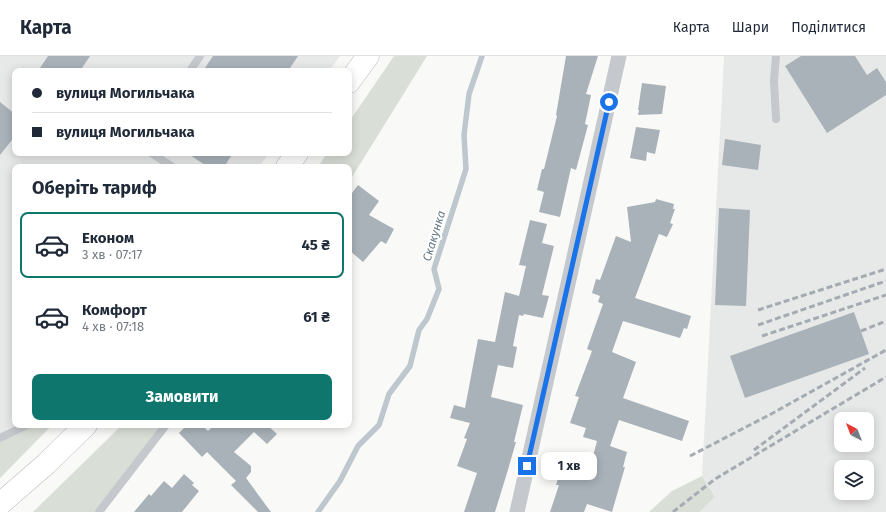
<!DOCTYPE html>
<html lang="uk">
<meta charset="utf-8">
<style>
body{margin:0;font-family:"Fira Sans",sans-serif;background:#f6f6f7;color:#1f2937;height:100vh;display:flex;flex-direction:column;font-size:15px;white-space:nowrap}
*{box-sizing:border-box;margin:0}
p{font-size:13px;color:#747a83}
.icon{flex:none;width:22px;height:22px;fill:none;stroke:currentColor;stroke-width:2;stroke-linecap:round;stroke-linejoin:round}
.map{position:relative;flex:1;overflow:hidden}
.drawer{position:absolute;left:12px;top:108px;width:340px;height:264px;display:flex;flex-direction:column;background:#fff;border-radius:8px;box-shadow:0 2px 10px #0003}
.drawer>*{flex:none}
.top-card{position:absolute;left:12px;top:12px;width:340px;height:88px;border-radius:8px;box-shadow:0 2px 10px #0003;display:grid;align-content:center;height:88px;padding:0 20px;background:#fff}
.needle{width:26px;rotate:318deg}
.buttons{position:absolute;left:834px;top:356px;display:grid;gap:8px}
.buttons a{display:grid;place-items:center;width:40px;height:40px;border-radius:8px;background:#fff;box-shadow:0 2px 10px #0003;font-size:20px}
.end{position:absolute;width:18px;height:18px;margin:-9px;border:5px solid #1a73e8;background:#fff;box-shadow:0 0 0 2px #fff}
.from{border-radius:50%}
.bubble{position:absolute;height:28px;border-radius:8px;background:#fff;box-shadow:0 2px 10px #0003;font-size:13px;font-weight:700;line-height:28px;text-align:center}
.top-card b{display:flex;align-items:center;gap:14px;height:38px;font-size:15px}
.top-card b+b{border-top:1px solid #e0e1e3}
.top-card i{width:10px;height:10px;background:#1f2937}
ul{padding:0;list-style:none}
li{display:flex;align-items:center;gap:12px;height:66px;margin:0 8px 6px;padding:0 12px;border:2px solid transparent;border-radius:8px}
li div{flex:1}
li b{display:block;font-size:15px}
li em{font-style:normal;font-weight:700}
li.current{border-color:#0f766e}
li>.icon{width:36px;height:36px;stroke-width:1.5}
h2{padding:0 20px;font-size:18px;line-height:48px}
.cta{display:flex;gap:8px;margin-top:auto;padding:8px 20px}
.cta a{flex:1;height:46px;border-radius:8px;background:#0f766e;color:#fff;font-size:16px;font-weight:700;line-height:46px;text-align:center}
header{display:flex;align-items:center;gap:24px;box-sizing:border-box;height:56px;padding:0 20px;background:#fff;border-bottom:1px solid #e0e1e3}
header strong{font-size:19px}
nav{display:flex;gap:22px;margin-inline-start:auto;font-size:14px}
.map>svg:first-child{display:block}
.built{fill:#e7e9e8;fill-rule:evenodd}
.green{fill:#d9dfd6}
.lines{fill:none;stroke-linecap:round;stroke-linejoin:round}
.stream{stroke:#bdc7cd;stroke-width:5.5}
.building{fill:#a9b2b9}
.primary-casing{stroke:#b6babf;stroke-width:23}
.service{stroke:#c5c9cd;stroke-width:8}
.minor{stroke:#c5c9cd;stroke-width:15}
.primary{stroke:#fff;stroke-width:22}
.rail{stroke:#a5abb2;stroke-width:3;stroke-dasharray:6 3;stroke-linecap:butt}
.route{stroke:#1a73e8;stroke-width:5}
.labels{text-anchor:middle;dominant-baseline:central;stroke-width:4;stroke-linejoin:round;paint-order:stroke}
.water-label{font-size:12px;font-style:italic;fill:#647983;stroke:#fff}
</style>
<header>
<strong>Карта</strong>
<nav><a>Карта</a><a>Шари</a><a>Поділитися</a></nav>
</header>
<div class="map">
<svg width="886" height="456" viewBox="0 0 886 456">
<rect width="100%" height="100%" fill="#f9faf7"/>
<g class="built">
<polygon points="0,0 340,0 329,15 15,15 15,97 151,97 173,111 15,111 15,369 52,369 0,422"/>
<path d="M724 0H886V456H700L715 441 702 420ZM841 363H867V389H841ZM841 411H867V437H841Z"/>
<polygon points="154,97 269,97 259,111 175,111"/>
</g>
<g class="green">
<polygon points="394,0 427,0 349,126 349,111 318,111 327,97 349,97 349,66"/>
<polygon points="28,369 52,369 0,422 0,383"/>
<polygon points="122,369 166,369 99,456 33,456"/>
<polygon points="702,420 715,441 700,456 649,456 672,435"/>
</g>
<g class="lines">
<polyline class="stream" points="318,456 340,425 358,390 379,369 389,338 410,310 419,274 427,263 439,233 434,213 466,113 464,79 469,38 482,0"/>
</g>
<g class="building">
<polygon points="48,0 90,0 80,15 38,15"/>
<polygon points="213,0 298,0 288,15 203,15"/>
<polygon points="566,0 598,0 586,38 591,39 585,68 588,69 576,114 571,112 560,161 539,156 544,136 537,134 542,113 544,113 557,60 556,59"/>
<polygon points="801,0 855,0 867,19 877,12 886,26 886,39 827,77 785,10"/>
<polygon points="642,27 666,30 662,58 638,59 639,54 638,54"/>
<polygon points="0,46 15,58 15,80 0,99"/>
<polygon points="636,71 660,74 655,98 647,96 646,105 630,102"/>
<polygon points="725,83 761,89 758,114 722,109"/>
<polygon points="187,97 233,97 224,111 208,111"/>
<polygon points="358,129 379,145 369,159 394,173 386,188 381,185 363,206 349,194 349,141"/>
<polygon points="656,143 674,148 673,153 675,153 670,167 673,168 667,181 659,178 635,242 691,260 687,273 684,272 680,282 623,265 612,296 636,306 623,342 689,365 682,385 619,364 610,390 627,396 623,411 625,411 612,456 587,448 584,456 550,456 559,429 556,429 560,415 587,423 597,385 583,381 586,372 570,367 579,341 575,340 592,295 587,293 603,248 598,246 600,240 592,237 596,223 600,224 616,180 631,186 627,151 655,146"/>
<polygon points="719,152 750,154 746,250 715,249"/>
<polygon points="530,164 547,168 542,187 554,190 542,239 549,240 543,262 524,258 523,260 519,259 513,290 517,291 513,312 498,309 491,341 523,349 514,386 516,386 507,417 495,456 464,456 477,417 457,410 467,383 464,382 470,367 450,362 454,349 465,352 478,283 495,286 505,236 519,240 526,210 519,209"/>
<polygon points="854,256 869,298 745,342 730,300"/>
<polygon points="187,369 202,369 208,375 214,369 267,369 277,378 267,388 254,376 234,396 251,410 251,416 246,422 271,456 258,456 231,429 236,425 207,396 202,401 179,377"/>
<polygon points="184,418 194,427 192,429 199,435 182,456 134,456 149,438 151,440 164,425 172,432"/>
</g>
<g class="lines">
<defs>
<g id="primary">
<polyline points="349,26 368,0"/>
<polyline points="287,111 297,97"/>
<polyline points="0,448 46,408 86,369"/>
</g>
</defs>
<use href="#primary" class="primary-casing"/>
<g class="service">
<polyline points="190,15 200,0"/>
<polyline points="776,63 774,25 776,0"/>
<polyline points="151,97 173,111"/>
<polyline points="0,382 27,369"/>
<polyline points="99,456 166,369"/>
</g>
<polyline class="minor" points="517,456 619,0"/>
<use href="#primary" class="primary"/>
<g class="rail">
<polyline points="758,254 886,213"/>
<polyline points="758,269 886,225"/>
<polyline points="861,275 886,265"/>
<polyline points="762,280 886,239"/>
<polyline points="754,394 865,312"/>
<polyline points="690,400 773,357 886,294"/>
<polyline points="673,456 715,423 886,321"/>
</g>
</g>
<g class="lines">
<polyline class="route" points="527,410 609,46"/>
</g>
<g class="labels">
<g class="water-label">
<text transform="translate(434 180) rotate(-73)">Скакунка</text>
</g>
</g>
</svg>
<div class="buttons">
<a><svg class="needle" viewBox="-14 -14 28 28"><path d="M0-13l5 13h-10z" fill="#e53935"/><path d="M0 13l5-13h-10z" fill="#747a83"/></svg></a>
<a><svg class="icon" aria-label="layers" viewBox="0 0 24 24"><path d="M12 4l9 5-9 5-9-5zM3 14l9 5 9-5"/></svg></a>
</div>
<i class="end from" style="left:609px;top:46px"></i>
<i class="end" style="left:527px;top:410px"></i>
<div class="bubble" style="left:541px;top:396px;width:56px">1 хв</div>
<div class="top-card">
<b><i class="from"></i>вулиця Могильчака</b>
<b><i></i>вулиця Могильчака</b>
</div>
<section class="drawer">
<h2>Оберіть тариф</h2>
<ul>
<li class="current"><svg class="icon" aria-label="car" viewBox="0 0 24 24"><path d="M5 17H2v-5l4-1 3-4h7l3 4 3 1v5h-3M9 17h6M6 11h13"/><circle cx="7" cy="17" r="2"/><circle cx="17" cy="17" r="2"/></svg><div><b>Економ</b><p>3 хв · 07:17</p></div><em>45 ₴</em></li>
<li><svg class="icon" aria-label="car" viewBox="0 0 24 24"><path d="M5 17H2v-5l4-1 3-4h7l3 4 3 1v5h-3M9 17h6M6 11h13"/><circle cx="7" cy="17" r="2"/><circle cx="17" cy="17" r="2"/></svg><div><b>Комфорт</b><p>4 хв · 07:18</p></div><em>61 ₴</em></li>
</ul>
<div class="cta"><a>Замовити</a></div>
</section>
</div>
